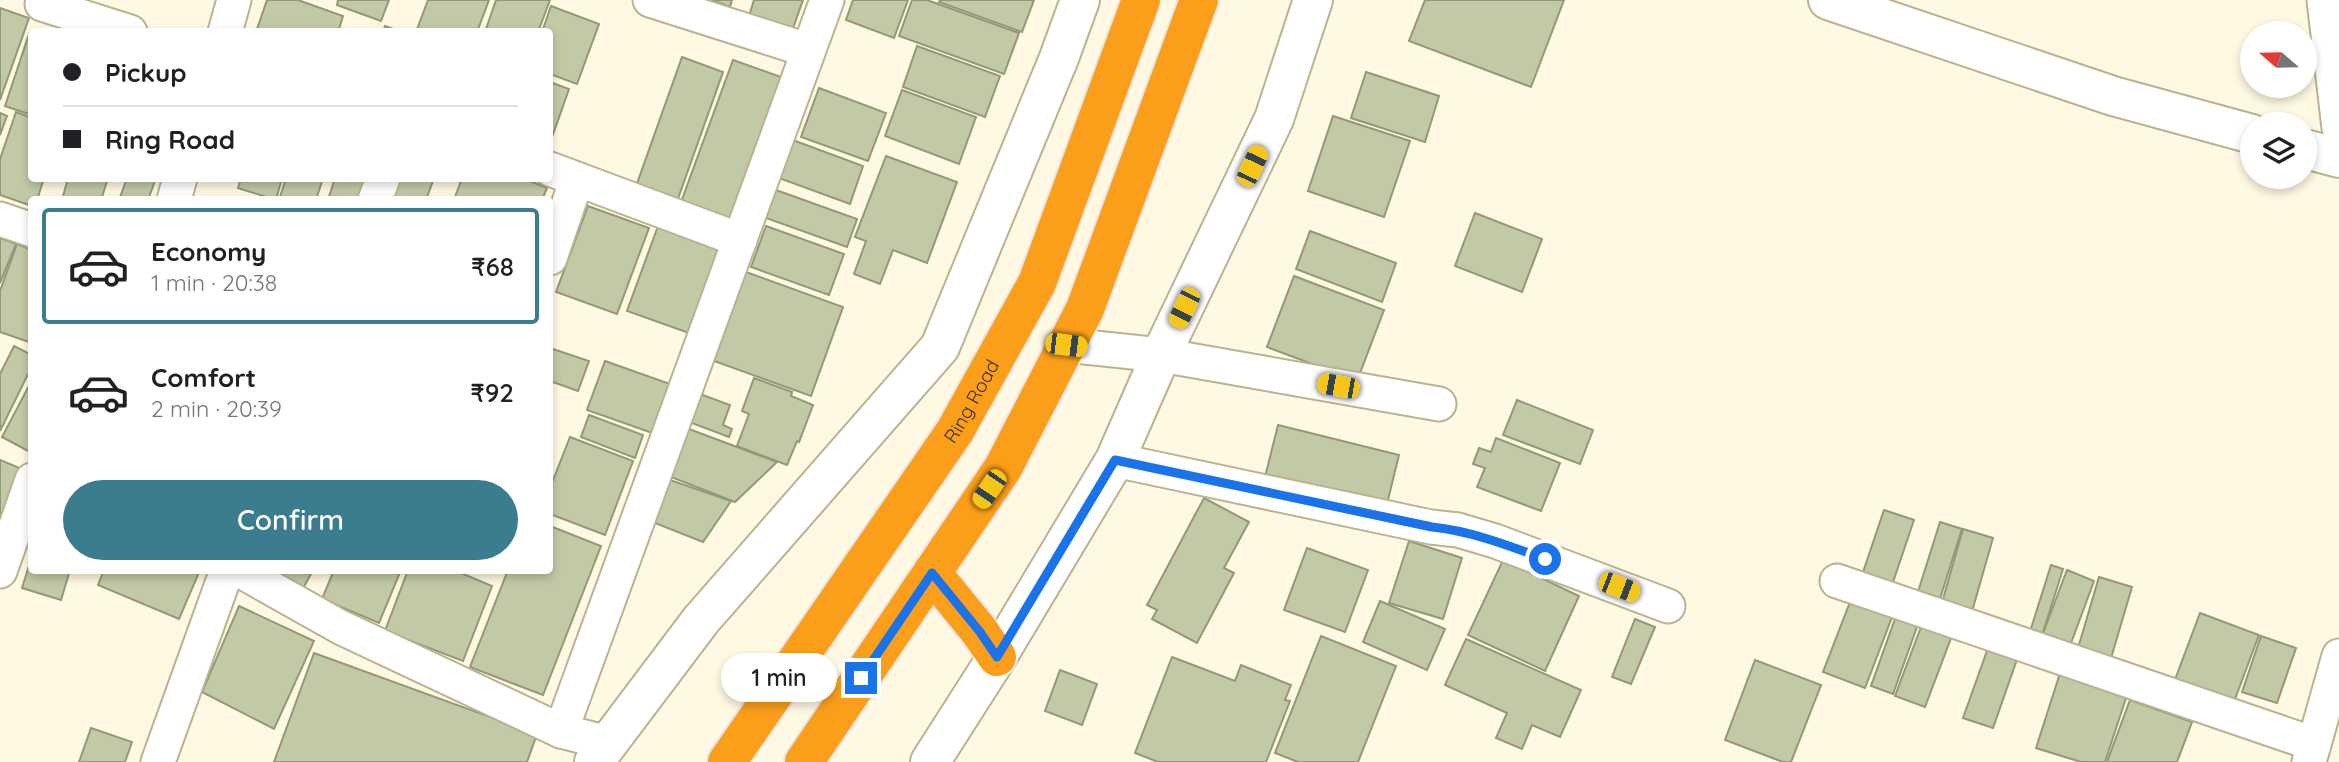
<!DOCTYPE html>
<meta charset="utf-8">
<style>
body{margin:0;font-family:Quicksand,sans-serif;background:#f2f2f2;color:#202124;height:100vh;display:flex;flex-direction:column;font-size:26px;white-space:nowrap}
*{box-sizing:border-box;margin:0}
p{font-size:23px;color:#757577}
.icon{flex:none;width:38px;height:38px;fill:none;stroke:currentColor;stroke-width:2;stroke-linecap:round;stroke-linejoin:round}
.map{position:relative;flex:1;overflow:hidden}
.details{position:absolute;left:28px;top:196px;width:525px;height:378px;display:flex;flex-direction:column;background:#fff;border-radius:7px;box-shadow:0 4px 10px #0003}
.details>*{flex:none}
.guide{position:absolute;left:28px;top:28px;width:525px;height:154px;border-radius:7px;box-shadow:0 4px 10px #0003;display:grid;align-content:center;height:154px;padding:0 35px;background:#fff}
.needle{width:46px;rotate:290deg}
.tools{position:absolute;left:2240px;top:21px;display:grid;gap:14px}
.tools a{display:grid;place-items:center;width:77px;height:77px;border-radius:50%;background:#fff;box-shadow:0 4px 10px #0003;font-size:35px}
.end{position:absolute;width:32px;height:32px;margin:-16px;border:9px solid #1a73e8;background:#fff;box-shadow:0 0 0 4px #fff}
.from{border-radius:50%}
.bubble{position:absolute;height:49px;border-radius:24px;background:#fff;box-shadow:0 4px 10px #0003;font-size:23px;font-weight:600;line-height:49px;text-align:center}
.car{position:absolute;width:21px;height:42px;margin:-21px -10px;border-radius:9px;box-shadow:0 0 5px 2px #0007;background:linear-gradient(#f5c518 24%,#345 0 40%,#f5c518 0 76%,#345 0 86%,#f5c518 0)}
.guide b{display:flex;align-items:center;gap:24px;height:66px;font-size:26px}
.guide b+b{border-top:2px solid #e0e0e0}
.guide i{width:18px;height:18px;background:#202124}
ul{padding:12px 0 0;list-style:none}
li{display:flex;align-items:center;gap:21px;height:116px;margin:0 14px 10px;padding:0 21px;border:4px solid transparent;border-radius:7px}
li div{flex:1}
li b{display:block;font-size:26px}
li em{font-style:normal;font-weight:600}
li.current{border-color:#3b7c8f}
li>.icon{width:63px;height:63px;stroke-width:1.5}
.button{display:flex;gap:14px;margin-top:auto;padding:14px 35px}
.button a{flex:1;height:80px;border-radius:42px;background:#3b7c8f;color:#fff;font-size:28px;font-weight:600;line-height:80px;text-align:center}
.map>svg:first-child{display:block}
.building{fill:#c1c9a6;stroke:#929978;stroke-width:2}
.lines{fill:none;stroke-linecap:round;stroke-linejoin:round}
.street-casing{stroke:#bdb290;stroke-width:37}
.secondary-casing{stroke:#bdb290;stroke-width:42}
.highway-casing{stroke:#e7e6e5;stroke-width:42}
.street{stroke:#fff;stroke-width:33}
.secondary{stroke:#fff;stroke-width:38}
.highway{stroke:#fb9e1a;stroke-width:38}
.route{stroke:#1a73e8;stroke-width:9}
.labels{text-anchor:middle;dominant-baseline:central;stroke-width:5;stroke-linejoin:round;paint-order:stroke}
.street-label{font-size:19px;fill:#363124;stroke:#fff8e3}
</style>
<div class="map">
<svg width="2339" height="762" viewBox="0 0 2339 762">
<rect width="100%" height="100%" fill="#fff8e3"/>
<g class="building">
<polygon points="267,0 298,0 343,16 338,32 256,32"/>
<polygon points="338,0 389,0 381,21 337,5"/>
<polygon points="428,0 489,0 477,32 416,32"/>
<polygon points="496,0 550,0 538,32 485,32"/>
<polygon points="712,0 732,0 730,7"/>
<polygon points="754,0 803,0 792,31 749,16"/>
<polygon points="853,0 908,0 894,38 846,20"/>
<polygon points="912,0 927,0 1019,33 1004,74 899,36"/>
<polygon points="940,0 1034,0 1022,32 939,2"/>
<polygon points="1425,0 1564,0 1531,87 1409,41"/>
<polygon points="551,6 599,24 577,84 550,74 550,32 542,32"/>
<polygon points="0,8 29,18 0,100"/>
<polygon points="385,26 401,32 383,32"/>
<polygon points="29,34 32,35 32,115 5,106"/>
<polygon points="917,46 1000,76 985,117 903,87"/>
<polygon points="682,57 723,72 675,207 634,192"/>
<polygon points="733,60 781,77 728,223 680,205"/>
<polygon points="1366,72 1439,96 1425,142 1351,118"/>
<polygon points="550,82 569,89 550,143"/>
<polygon points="819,88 886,113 868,161 801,137"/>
<polygon points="902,90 976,117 959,164 885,136"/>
<polygon points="16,112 32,118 32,178 44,178 37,200 32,200 32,206 0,195 0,159"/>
<polygon points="0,113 7,116 0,135"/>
<polygon points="1333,116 1410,141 1384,217 1308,191"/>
<polygon points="790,139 863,166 850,204 776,177"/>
<polygon points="886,156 957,182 927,263 893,250 880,284 854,274 866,241 855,237"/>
<polygon points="68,178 108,178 101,200 62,200"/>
<polygon points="127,178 156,178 148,200 119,200"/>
<polygon points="241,178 282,178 276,200 238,188"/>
<polygon points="286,178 323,178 316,200 279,200"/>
<polygon points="335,178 377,178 369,200 328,200"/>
<polygon points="390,178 434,178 426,200 382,200"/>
<polygon points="462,178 523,178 547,188 542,200 454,200"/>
<polygon points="776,190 857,219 847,247 766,218"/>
<polygon points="588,206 649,228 617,314 556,292"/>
<polygon points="1475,213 1542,239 1522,292 1455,266"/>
<polygon points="658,226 720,249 689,333 627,311"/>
<polygon points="766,226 844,254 829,295 751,267"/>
<polygon points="1310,231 1396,263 1382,302 1296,269"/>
<polygon points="0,238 16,244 0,283"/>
<polygon points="17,244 32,250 32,343 0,332 0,291"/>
<polygon points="746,272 843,307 811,396 714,361"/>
<polygon points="1294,276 1384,310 1357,381 1267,347"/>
<polygon points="14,346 32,355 32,366 0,431 0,374"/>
<polygon points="550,348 589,361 578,391 550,381"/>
<polygon points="605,361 673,385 655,434 587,410"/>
<polygon points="754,378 792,392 791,396 813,405 799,442 797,441 787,465 737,446 749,414 742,411"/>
<polygon points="32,380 32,453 2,437"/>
<polygon points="700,394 730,405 723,425 732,429 729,437 689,422"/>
<polygon points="1517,400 1593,430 1580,464 1503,435"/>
<polygon points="589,415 643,435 635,458 581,437"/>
<polygon points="1278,425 1399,455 1385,512 1264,481"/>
<polygon points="689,429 777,462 735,502 671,477"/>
<polygon points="570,437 633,461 605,535 550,514 550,488"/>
<polygon points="1496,438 1560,463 1541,511 1477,487 1485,468 1473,464 1479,448 1491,452"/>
<polygon points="0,460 22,469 3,519 0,518"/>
<polygon points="670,480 731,501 703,542 655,523"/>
<polygon points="1204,498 1249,522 1224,568 1234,573 1197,643 1152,619 1157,610 1147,605"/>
<polygon points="1884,510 1914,520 1889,594 1859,584"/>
<polygon points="1940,522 1962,529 1938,605 1916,598"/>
<polygon points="550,526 601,546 543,695 470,667 508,570 550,570"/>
<polygon points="1963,529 1993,538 1971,615 1941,606"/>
<polygon points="1409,541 1462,558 1443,619 1389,603"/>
<polygon points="1307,548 1368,570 1345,632 1284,610"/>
<polygon points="32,556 32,570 70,570 61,600 22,588"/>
<polygon points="1503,560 1579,596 1545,671 1468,635"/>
<polygon points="2051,565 2063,569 2040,642 2028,638"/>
<polygon points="104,570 200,570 179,619 98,585"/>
<polygon points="260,570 313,570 300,594"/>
<polygon points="334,570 401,570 379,623 322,599"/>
<polygon points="408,570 454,570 492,586 463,661 385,631"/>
<polygon points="2067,570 2094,581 2067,654 2039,644"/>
<polygon points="2099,577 2132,587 2109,665 2076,655"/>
<polygon points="1380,601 1445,629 1427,670 1363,642"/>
<polygon points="1850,602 1892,617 1865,688 1823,672"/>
<polygon points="239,606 314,641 274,729 202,692"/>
<polygon points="2200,613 2259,635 2232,707 2173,685"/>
<polygon points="1896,616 1918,624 1893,694 1871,686"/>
<polygon points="1635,619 1655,627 1631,684 1612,677"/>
<polygon points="1921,627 1951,638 1925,707 1895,696"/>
<polygon points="1993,634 2022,645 1993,728 1963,718"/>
<polygon points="1321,636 1396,666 1358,762 1298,762 1275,753"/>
<polygon points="2261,636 2296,648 2277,703 2242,692"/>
<polygon points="1466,639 1581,690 1560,737 1532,725 1522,749 1496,738 1507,713 1445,685"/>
<polygon points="314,653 537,734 527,762 274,762"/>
<polygon points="1172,657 1235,681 1241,665 1291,685 1285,700 1290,701 1266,762 1158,762 1135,753"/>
<polygon points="1755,660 1821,685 1791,762 1783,762 1725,740"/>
<polygon points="2062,667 2129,689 2105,762 2081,762 2036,748"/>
<polygon points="1060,670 1097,684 1082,725 1045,711"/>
<polygon points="2130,700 2192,722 2177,762 2107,762"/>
<polygon points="91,728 132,742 125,762 79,762"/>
</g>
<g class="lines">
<defs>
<g id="street">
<polyline points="43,0 42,4 130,32"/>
<polyline points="650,0 807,50"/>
<polyline points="2324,0 2339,128"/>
<polyline points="225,32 234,0"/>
<polyline points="550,169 740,240"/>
<polyline points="174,200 180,178"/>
<polyline points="375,200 383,178"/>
<polyline points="0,219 32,230"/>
<polyline points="550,258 577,179"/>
<polyline points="1066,345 1161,355 1439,404"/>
<polyline points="1115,460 1431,527 1458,530 1495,541 1668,606"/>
<polyline points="239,570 340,627 561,731 608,743"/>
<polyline points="0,571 32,480"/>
<polyline points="1837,581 2314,744"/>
<polyline points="561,731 827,0"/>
<polyline points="158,762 227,570"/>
<polyline points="2309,762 2339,656"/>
</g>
<g id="secondary">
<polyline points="1828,0 2113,96 2252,134"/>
<polyline points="2305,149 2339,158"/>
<polyline points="594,762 701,620 940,347 1059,58 1080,0"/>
<polyline points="930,762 997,657 1115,460 1161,355 1274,119 1313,0"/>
</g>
<g id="highway">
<polyline points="932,573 980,632 997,657"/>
<path id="s1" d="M727 762 955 431 1037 283 1141 0"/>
<polyline points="804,762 1003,468 1085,309 1199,0"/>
</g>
</defs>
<use href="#street" class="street-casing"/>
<use href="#secondary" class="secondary-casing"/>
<use href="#highway" class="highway-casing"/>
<use href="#street" class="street"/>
<use href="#secondary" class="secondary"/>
<use href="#highway" class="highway"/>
</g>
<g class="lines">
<path class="route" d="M861 678 932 573 980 632 997 657 1115 460 1432 527C1471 531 1507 545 1545 559"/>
</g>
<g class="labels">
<g class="street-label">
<text stroke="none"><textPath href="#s1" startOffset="436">Ring Road</textPath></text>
</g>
</g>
</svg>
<div class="tools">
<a><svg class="needle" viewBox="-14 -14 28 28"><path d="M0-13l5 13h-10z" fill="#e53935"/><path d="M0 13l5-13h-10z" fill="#757577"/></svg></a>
<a><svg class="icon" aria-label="layers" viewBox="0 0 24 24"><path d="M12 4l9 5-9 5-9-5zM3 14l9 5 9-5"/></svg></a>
</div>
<i class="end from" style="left:1545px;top:559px"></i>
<i class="end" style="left:861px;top:678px"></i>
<div class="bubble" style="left:721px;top:653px;width:116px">1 min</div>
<i class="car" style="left:1252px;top:166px;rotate:25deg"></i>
<i class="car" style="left:1184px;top:308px;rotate:206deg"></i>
<i class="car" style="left:1066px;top:345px;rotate:97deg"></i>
<i class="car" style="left:1338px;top:386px;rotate:280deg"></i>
<i class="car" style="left:989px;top:489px;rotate:214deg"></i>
<i class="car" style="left:1619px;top:587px;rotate:111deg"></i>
<div class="guide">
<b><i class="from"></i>Pickup</b>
<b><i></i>Ring Road</b>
</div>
<section class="details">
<ul>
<li class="current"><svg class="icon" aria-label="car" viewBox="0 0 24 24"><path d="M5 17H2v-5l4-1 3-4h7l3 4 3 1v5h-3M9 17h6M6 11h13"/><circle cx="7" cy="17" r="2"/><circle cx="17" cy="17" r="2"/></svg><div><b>Economy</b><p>1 min · 20:38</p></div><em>₹68</em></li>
<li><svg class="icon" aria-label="car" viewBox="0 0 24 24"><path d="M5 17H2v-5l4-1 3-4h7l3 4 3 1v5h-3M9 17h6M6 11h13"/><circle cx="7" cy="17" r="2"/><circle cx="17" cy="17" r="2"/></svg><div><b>Comfort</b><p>2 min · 20:39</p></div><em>₹92</em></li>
</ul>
<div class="button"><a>Confirm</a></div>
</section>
</div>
